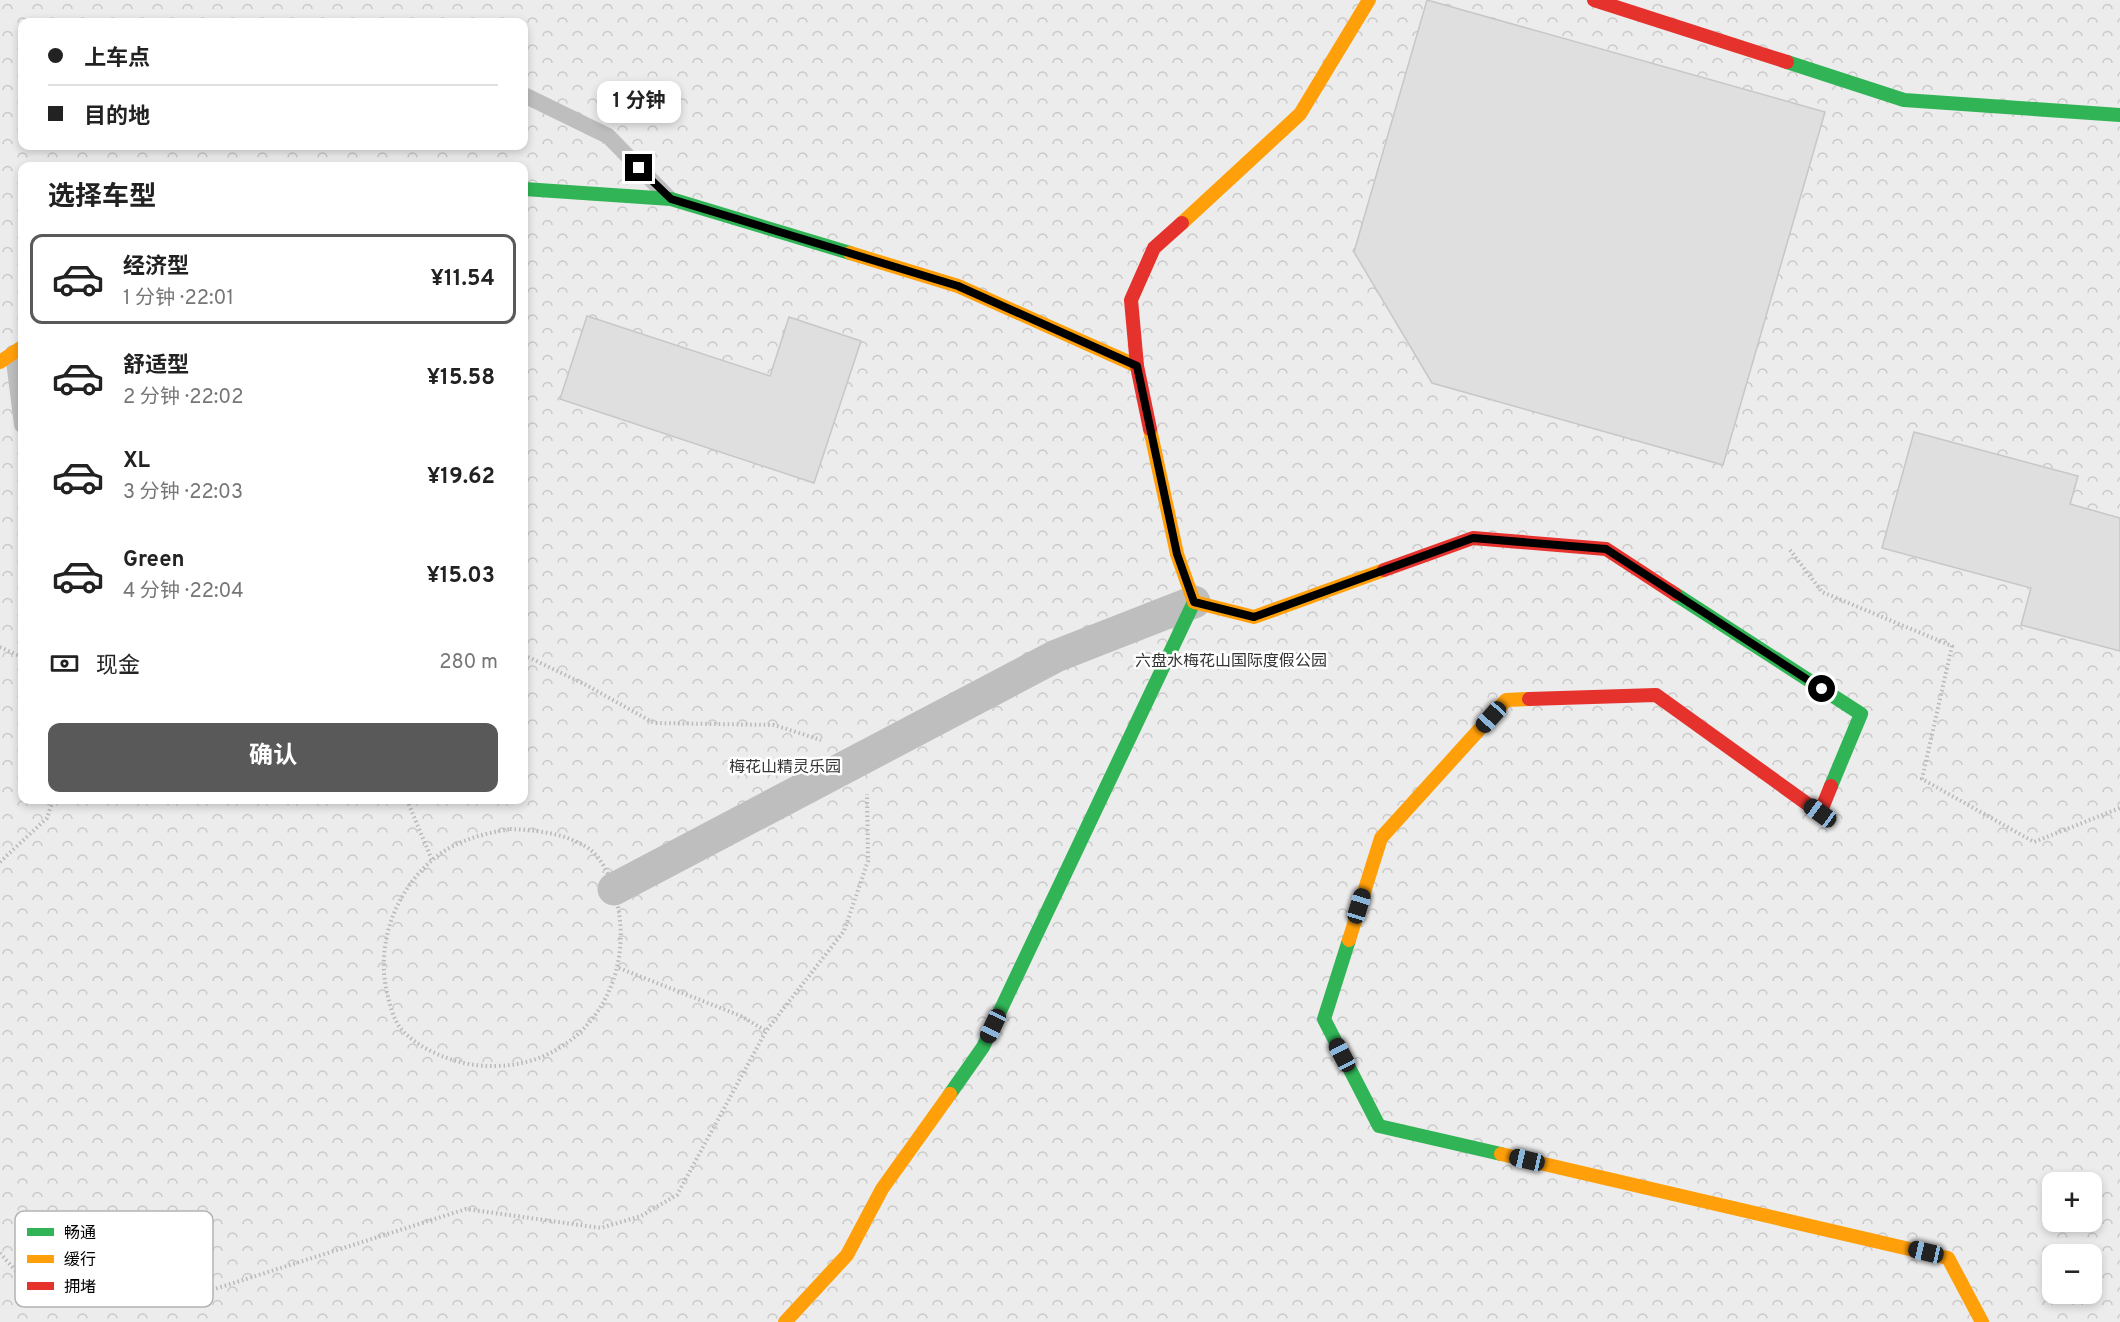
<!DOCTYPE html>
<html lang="zh">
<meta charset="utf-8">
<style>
body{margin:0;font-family:Overpass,"Noto Sans SC",sans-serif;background:#f6f6f6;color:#222;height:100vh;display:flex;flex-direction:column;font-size:22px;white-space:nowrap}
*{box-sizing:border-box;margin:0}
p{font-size:20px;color:#767676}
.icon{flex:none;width:33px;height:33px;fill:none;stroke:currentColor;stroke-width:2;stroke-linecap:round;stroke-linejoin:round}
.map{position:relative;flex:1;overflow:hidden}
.details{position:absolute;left:18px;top:162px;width:510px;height:642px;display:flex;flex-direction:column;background:#fff;border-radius:12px;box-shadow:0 3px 9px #0003}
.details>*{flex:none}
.guide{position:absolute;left:18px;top:18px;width:510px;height:132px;border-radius:12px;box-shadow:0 3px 9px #0003;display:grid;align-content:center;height:132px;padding:0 30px;background:#fff}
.buttons{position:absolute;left:2042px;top:1172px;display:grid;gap:12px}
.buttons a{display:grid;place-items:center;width:60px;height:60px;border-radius:12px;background:#fff;box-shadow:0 3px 9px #0003;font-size:30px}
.end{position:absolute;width:27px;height:27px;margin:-14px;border:8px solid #000;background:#fff;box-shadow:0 0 0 3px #fff}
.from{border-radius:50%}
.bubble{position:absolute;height:42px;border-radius:12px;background:#fff;box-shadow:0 3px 9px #0003;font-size:20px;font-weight:700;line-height:42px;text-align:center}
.car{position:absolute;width:18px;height:36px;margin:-18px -9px;border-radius:8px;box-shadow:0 0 4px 2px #0007;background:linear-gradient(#222 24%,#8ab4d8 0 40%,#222 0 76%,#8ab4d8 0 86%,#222 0)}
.guide b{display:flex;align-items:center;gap:21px;height:57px;font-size:22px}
.guide b+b{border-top:2px solid #e0e0e0}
.guide i{width:15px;height:15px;background:#222}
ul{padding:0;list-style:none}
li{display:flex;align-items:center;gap:18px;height:90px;margin:0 12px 9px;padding:0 18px;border:3px solid transparent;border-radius:12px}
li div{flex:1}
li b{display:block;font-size:22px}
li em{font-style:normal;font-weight:700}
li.on{border-color:#595959}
li>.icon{width:54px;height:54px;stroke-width:1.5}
h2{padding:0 30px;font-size:27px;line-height:72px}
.pay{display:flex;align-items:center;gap:15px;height:66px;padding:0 30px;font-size:22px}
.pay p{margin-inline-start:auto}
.primary-button{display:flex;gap:12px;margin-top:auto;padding:12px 30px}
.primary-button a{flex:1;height:69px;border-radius:12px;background:#595959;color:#fff;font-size:24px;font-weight:700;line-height:69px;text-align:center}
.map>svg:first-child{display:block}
.park{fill:url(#park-crowns);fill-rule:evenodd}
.building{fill:#dfdfdf;stroke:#c7c7c7;stroke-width:1.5}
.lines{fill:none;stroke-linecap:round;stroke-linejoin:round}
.path{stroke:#b9b9b9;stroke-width:4;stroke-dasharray:1.5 3;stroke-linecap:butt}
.lane{stroke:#bebebe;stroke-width:16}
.street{stroke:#bebebe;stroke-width:33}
.fast{stroke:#30b455;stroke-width:14}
.slow{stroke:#ff9f0a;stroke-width:14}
.jam{stroke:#e5322d;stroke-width:14}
.route{stroke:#000;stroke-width:8}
.labels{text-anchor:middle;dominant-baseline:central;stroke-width:5;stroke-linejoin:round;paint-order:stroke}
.park-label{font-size:16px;fill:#333;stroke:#fff}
.key{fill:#fff;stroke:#b2b2b2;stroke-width:1.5}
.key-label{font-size:16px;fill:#000}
</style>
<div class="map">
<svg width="2120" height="1322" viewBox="0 0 2120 1322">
<defs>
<pattern id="park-crowns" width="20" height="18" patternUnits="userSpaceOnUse" patternTransform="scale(1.5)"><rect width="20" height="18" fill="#ececec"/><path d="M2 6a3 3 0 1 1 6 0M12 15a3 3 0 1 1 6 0" fill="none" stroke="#c9c9c9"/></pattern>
</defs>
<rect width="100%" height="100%" fill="#fff"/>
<path class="park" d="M0 0H2120V1322H0ZM22 22H524V146H22ZM22 166H524V800H22ZM2052 1182H2091V1221H2052ZM2052 1254H2091V1293H2052Z"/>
<g class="building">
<polygon points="1427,0 1825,112 1723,465 1432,383 1354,252"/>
<polygon points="587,316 770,376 789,317 861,341 814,483 560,399"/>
<polygon points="1914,432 2078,476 2070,504 2120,518 2120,651 2021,625 2031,588 1882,548"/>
</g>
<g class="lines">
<g class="path">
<polyline points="1790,550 1822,592 1952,646 1922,779 2034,842 2120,808"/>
<polyline points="0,647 22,657"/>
<polyline points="524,655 586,685 654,723 774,725 821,740"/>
<polyline points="407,800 432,860"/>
<path d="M510 829C537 830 564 833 588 848 602 857 611 879 615 894 641 987 575 1077 475 1065 451 1062 419 1049 402 1030 394 1021 391 1008 388 997 375 947 393 895 431 861 454 841 481 834 510 829Z"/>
<polyline points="0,862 47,818 53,800"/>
<polyline points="619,968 741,1016 766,1031"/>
<polyline points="0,1253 16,1271 90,1292 177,1301 466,1209 601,1228 641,1216 677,1195 766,1031 844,931 868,861 867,794"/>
</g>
<g class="lane">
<polyline points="524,95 608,136 668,197"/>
<polyline points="13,353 22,425"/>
</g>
<polyline class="street" points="614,889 1056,656 1194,602"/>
<g class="fast">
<polyline points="1787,62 1904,100 2120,115"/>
<polyline points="524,189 671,199 850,253"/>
<polyline points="1675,594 1861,714 1831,786"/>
<polyline points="1349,940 1324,1019 1379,1126 1501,1154"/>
<polyline points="950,1094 983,1047 1194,602"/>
</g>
<g class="slow">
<polyline points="1182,223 1300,114 1369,0"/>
<polyline points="850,253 958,286 1137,366"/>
<polyline points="0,362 22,347"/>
<polyline points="1150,429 1177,554 1194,602 1254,617 1384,570"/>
<polyline points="1349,940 1381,838 1506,700 1529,699"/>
<polyline points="1501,1154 1948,1258 1982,1322"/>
<polyline points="785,1322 847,1255 882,1189 950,1094"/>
</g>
<g class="jam">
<polyline points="1594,0 1787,62"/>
<polyline points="1150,429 1137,366 1131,300 1154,248 1182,223"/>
<polyline points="1384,570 1473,538 1606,549 1675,594"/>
<polyline points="1529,699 1656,695 1820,813 1831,786"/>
</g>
</g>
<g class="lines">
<polyline class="route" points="639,168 671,199 958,286 1137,366 1177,554 1194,602 1254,617 1473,538 1606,549 1822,689"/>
</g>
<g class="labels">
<g class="park-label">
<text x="1231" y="662">六盘水梅花山国际度假公园</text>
<text x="785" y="768">梅花山精灵乐园</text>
</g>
</g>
<rect x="15" y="1211" width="198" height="96" rx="9" class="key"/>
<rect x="27" y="1228" width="27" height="8" fill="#30b455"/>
<rect x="27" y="1255" width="27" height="8" fill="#ff9f0a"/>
<rect x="27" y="1282" width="27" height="8" fill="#e5322d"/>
<g class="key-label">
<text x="64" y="1238">畅通</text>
<text x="64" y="1265">缓行</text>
<text x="64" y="1292">拥堵</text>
</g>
</svg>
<div class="buttons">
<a>+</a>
<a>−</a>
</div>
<i class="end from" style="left:1822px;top:689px"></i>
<i class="end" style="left:639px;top:168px"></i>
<div class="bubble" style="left:597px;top:81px;width:84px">1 分钟</div>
<i class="car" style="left:1491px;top:717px;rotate:222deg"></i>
<i class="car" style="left:1820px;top:813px;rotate:306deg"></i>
<i class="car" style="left:1359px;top:906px;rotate:17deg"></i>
<i class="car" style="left:993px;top:1026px;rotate:205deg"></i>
<i class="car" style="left:1342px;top:1055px;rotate:332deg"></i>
<i class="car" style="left:1527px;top:1160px;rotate:283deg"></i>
<i class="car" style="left:1926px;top:1252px;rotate:283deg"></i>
<div class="guide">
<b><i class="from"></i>上车点</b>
<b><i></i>目的地</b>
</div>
<section class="details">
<h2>选择车型</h2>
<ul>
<li class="on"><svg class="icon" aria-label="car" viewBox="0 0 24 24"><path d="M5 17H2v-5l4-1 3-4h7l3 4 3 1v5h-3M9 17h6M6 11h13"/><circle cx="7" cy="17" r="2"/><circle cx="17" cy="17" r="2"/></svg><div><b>经济型</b><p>1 分钟 · 22:01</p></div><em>¥11.54</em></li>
<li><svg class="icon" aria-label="car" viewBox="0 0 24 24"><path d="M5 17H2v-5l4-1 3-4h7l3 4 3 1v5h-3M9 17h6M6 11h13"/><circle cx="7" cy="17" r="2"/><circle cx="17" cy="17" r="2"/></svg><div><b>舒适型</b><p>2 分钟 · 22:02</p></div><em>¥15.58</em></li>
<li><svg class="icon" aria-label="car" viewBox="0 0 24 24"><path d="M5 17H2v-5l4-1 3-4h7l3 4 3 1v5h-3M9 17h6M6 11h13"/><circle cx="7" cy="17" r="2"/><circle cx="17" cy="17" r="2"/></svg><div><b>XL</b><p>3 分钟 · 22:03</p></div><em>¥19.62</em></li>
<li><svg class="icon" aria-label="car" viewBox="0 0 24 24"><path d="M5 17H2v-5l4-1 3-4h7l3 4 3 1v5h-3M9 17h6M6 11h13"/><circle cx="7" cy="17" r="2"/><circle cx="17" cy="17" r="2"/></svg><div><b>Green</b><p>4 分钟 · 22:04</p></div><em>¥15.03</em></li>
</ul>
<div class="pay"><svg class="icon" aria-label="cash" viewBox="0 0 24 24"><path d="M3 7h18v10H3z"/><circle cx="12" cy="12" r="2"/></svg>现金<p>280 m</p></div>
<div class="primary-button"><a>确认</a></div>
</section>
</div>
